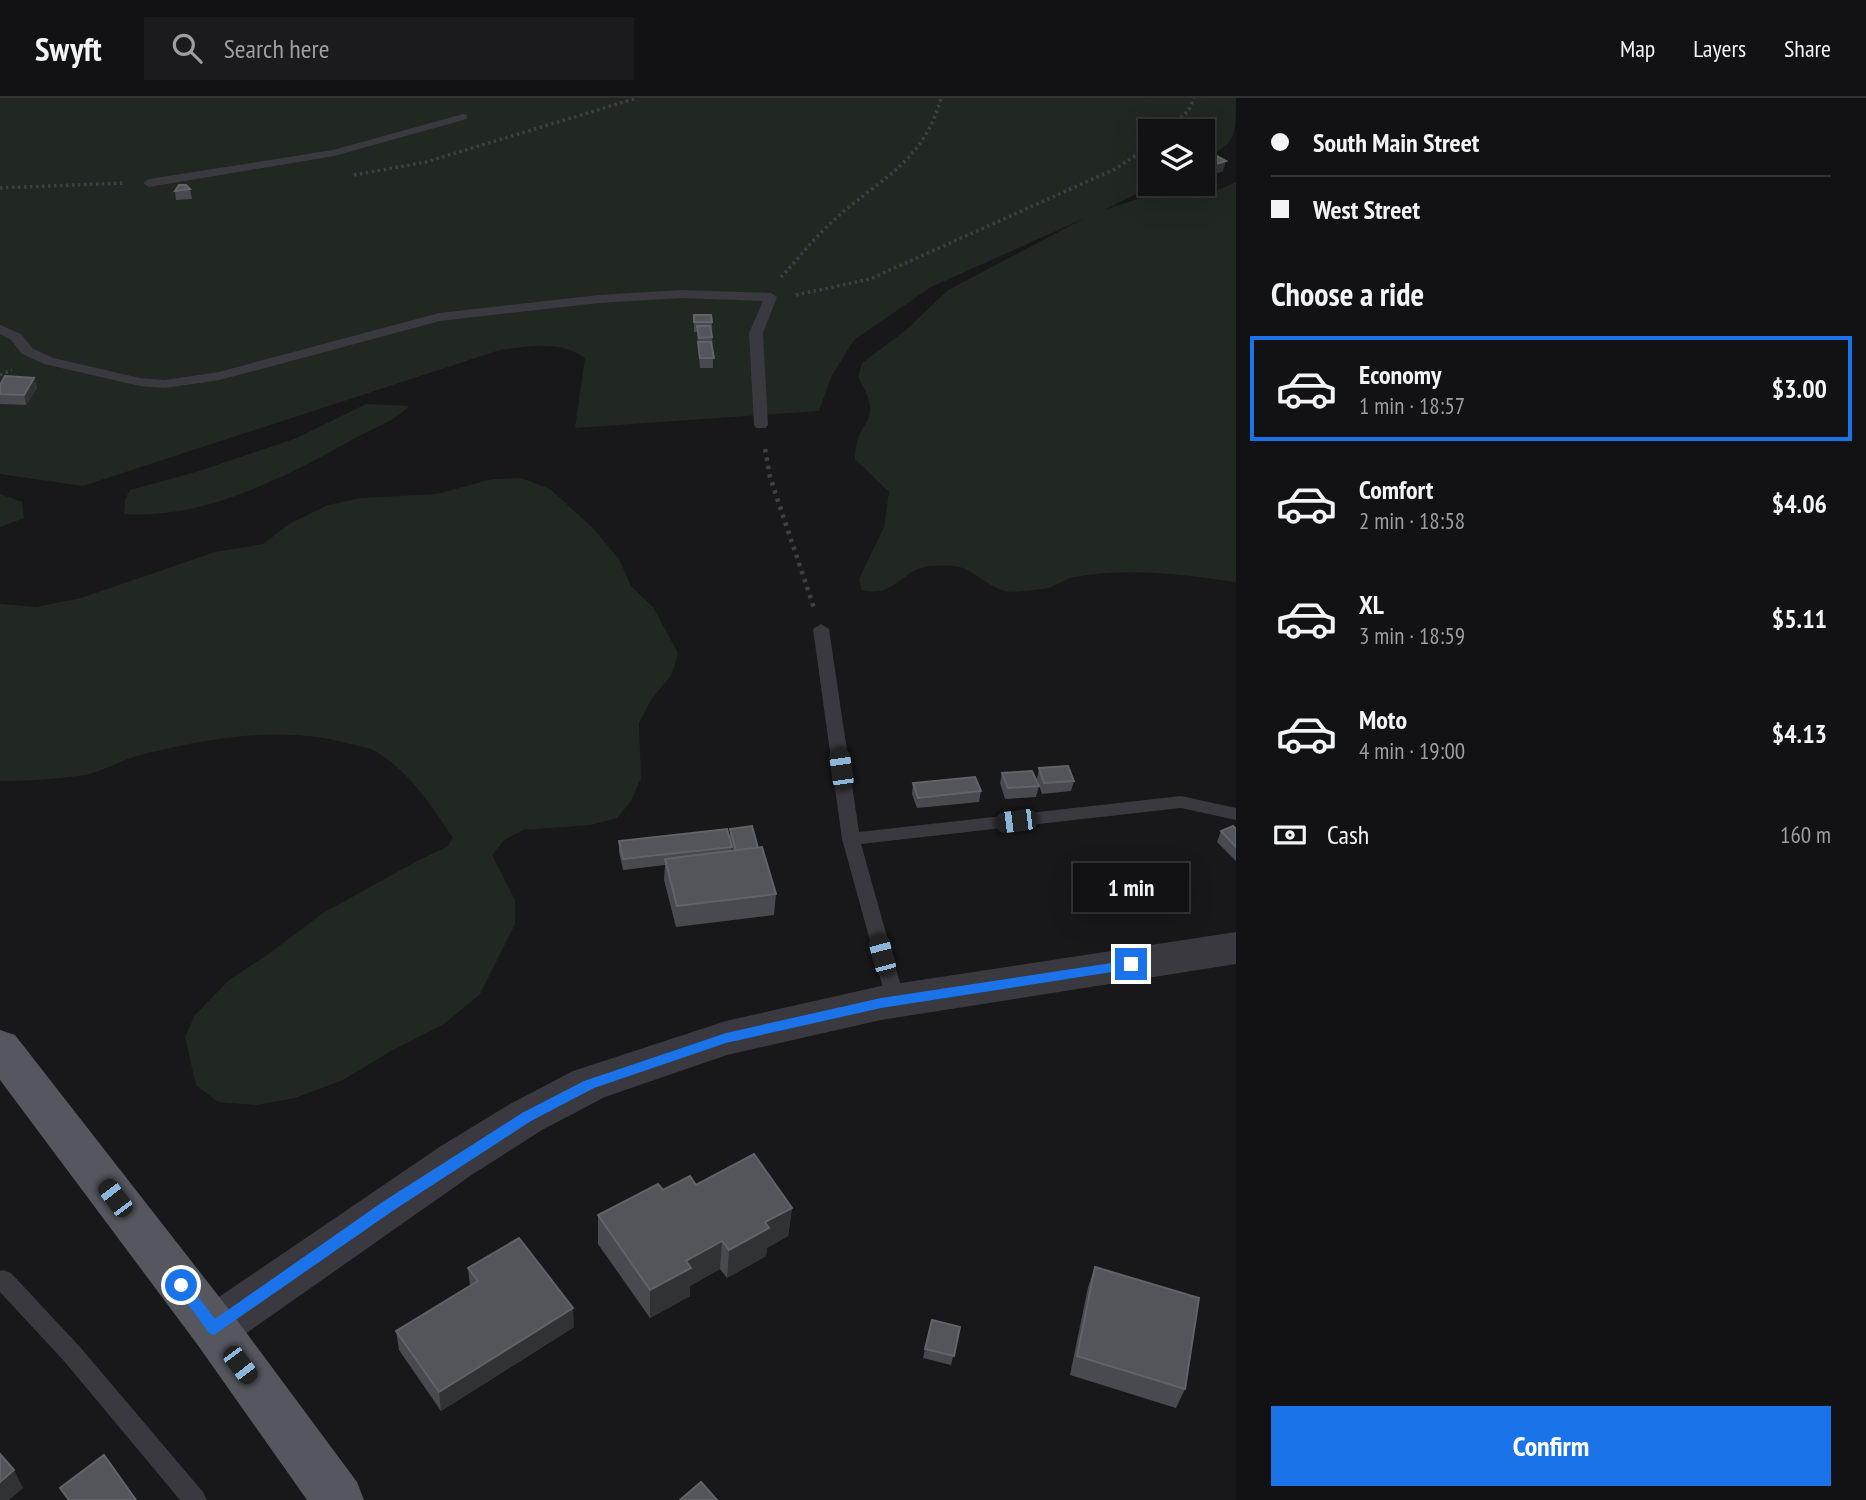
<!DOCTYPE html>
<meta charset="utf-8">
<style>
body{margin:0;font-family:"PT Sans Narrow",sans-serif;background:#1b1b1d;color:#f1f3f6;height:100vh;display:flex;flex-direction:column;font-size:26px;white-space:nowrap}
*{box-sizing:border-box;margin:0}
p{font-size:23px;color:#9c9ea0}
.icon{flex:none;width:38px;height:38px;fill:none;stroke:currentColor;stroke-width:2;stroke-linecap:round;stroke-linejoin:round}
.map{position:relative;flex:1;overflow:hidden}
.details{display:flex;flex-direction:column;background:#121214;width:630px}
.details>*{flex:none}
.guide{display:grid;align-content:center;height:154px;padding:0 35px;background:#121214}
.fabs{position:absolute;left:1138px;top:21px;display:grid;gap:14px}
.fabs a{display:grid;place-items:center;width:77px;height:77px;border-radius:0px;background:#121214;box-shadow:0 7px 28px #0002,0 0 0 2px #313234;font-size:35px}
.end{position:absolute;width:32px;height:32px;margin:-16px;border:9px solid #1a73e8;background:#fff;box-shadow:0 0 0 4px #fff}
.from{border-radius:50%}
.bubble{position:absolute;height:49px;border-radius:0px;background:#121214;box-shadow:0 7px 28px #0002,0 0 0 2px #313234;font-size:23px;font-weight:700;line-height:49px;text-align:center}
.car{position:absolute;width:21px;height:42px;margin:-21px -10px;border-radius:9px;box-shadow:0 0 5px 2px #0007;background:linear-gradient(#222 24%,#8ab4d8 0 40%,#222 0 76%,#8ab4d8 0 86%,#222 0)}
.guide b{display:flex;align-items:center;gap:24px;height:66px;font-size:26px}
.guide b+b{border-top:2px solid #313234}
.guide i{width:18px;height:18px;background:#f1f3f6}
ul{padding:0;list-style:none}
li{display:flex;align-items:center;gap:21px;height:105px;margin:0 14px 10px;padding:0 21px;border:4px solid transparent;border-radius:0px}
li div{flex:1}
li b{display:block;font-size:26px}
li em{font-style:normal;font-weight:700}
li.current{border-color:#1a73e8}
li>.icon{width:63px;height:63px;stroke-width:1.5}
h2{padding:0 35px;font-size:32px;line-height:84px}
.pay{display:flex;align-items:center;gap:18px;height:77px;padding:0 35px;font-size:26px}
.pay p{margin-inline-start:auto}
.action{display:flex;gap:14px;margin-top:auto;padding:14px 35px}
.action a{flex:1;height:80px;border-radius:0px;background:#1a73e8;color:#fff;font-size:28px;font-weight:700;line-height:80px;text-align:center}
header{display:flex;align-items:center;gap:42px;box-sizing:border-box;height:98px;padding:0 35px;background:#121214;border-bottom:2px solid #313234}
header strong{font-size:33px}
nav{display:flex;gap:38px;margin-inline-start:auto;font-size:24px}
.search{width:490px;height:63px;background:#1b1b1d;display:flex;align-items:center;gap:18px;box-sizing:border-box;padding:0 24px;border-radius:0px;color:#9c9ea0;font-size:26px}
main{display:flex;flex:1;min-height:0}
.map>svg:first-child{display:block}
.green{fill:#202821}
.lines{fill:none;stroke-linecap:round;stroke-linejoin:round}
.path-far1{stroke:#3f4046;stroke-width:3.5;stroke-dasharray:2.5 3.5;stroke-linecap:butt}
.path{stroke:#3f4046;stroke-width:4.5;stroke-dasharray:3.5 5;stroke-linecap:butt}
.service{fill:#39393f;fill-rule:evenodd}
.tertiary{fill:#39393f;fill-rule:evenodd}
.primary{fill:#55565e;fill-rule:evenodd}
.wall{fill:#494a4f}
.shaded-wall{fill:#313235}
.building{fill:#54555a;stroke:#616369;stroke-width:2}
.route{fill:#1a73e8}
</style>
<header>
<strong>Swyft</strong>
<div class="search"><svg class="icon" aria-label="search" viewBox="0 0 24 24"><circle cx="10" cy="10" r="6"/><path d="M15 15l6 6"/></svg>Search here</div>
<nav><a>Map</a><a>Layers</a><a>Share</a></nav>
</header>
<main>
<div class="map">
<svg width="1236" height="1402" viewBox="0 0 1236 1402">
<rect width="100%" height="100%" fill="#18181a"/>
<g class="green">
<path d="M0 0H1236C1236 40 1236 44 1202 63V33H1150V86H1156L1104 112 1141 100 1218 92 1236 84V484C1184 477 1128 469 1075 479 1067 480 1059 486 1051 489 1040 492 1025 493 1013 494 996 494 980 478 965 471 958 467 943 467 934 468 902 468 896 501 862 492L859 481 884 429 889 394 855 361C855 317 887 329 858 279L862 265 906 232 948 192 1085 120 931 189 854 242 831 279 819 313 575 330 585 260C561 242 528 248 500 252L83 388 0 376Z"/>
<path d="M366 306 409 308C395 323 376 329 359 338 289 377 206 422 124 416L125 402 130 392 199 373 297 340Z"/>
<path d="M521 380 550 391 593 430 619 461 631 488 653 509 678 555 672 576 651 602 639 625 641 680 631 703 617 720 591 727 523 732 504 742 492 757 515 802V826L480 896 444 926 391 953 343 982 295 1000 256 1007 218 1004 196 987 185 939 195 917 229 882 267 857 323 815 421 761 447 749 453 740C432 708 409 673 375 653 368 649 358 648 350 646 282 626 207 641 140 657 121 662 104 673 85 677 57 681 28 683 0 683V506L36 509 81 500 215 454 263 446 289 426 328 407 361 400 437 396 492 381Z"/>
<polygon points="0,396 22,404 24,420 0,429"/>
</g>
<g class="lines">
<g class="path-far1">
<polyline points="1168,33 1189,12 1194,0"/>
<polyline points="354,77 426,64 637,0"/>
<polyline points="0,90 125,85"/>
<path d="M781 179C798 161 814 140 833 123 878 81 923 66 941 0"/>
<polyline points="796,197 870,181 1115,71 1150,48"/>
<polyline points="0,277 12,272"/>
</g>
<polyline class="path" points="765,351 770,379 814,510"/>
<g class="service">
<polygon points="463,16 467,17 467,21 334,58 149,89 143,85 149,81 333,52"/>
<polygon points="681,192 771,195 777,199 763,235 768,327 766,330 756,330 754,327 749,235 763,203 681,200 599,205 440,223 220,282 165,290 140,288 44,266 22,256 11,242 0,236 0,227 21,236 32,250 53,260 140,280 165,282 219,274 439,215 599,197"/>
<polygon points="821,526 829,531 859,734 1181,698 1236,710 1236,722 1181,710 861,746 905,903 902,908 895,911 888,908 842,741 813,531"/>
<polygon points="3,1172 11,1175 80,1249 203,1394 207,1402 180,1402 64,1263 0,1194 0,1173"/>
</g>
<polygon class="tertiary" points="1236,834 1236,866 881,922 727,957 605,999 542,1032 473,1076 231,1246 214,1252 197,1246 189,1230 197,1214 441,1048 510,1006 573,973 726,923 881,888"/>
<polygon class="primary" points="0,932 15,937 231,1214 357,1384 364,1402 307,1402 197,1246 0,982"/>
</g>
<g class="wall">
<polygon points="1202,50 1223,73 1214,76 1202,69"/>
<polygon points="190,91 192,101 176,102 175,93"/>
<polygon points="694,217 712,224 713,270 700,270 697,234 694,234"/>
<polygon points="34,280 37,290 26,307 0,306 0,287"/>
<polygon points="1039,670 1074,683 1071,693 1042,696 1037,681"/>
<polygon points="1002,675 1039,688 1036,699 1005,701 1000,685"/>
<polygon points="913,685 981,693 979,704 917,710 912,696"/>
<polygon points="730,731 758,750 776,796 774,817 676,829 664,782 665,767 623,772 619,754 619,743 732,749 731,753 733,753 730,741"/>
<polygon points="1236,731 1236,763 1217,744 1221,733"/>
<polygon points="696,1087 792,1110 788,1138 767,1150 766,1158 727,1180 720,1171 690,1188 690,1198 650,1220 598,1146 598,1117 663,1092"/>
<polygon points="1095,1169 1185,1291 1176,1310 1070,1277 1088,1189"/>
<polygon points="468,1170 574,1229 441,1313 399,1252 396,1233 470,1188"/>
<polygon points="932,1222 960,1229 951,1267 923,1260"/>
</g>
<g class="shaded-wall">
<polygon points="1226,63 1223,73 1214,76 1216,66"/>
<polygon points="34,280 37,290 26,307 24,297"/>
<polygon points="792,1110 788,1138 767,1150 766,1158 727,1180 729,1152 765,1124"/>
<polygon points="722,1143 720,1171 690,1188 690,1198 650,1220 650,1192 686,1163"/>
<polygon points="573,1210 574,1229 441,1313 439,1294"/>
<polygon points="14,1372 23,1390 9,1402 0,1402 0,1384"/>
</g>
<g class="building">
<polygon points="1202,50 1226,63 1216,66 1202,58"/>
<polygon points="179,87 186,87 190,91 175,93"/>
<polygon points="694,217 711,217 712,224 694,224"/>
<polygon points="697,228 710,228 712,239 699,240"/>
<polygon points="698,244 711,244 714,260 700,260"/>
<polygon points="5,278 34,280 24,297 0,296 0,287"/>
<polygon points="1068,668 1074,683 1044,685 1039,670"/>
<polygon points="1032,673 1039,688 1008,690 1002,675"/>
<polygon points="975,679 981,693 918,700 913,685"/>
<polygon points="752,728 758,750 736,753 730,731"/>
<polygon points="1233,728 1236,731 1236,749 1221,733"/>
<polygon points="727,731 732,749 623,761 619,743"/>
<polygon points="762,749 776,796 677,808 665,761"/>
<polygon points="754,1056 792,1110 765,1124 769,1130 729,1152 722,1143 686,1163 691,1170 650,1192 598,1117 658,1086 663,1092 690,1078 696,1087"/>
<polygon points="519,1140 573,1210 439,1294 396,1233 478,1183 468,1170"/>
<polygon points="1095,1169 1199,1200 1185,1291 1077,1258"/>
<polygon points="932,1222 960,1229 954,1258 925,1251"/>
<polygon points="0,1356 14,1372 0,1384"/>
<polygon points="104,1357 136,1402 69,1402 60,1390"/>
<polygon points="701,1384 717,1402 680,1402"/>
</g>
<polygon class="route" points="1131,862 1137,866 1131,871 881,910 726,945 594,990 531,1023 394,1112 214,1237 209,1235 174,1187 176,1183 186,1183 215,1221 384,1103 522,1015 584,983 726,935 881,900"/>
</svg>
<div class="fabs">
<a><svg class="icon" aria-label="layers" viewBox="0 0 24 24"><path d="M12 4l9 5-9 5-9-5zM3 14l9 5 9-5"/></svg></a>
</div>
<i class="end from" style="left:181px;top:1187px"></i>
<i class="end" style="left:1131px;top:866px"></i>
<div class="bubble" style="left:1073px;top:765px;width:116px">1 min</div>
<i class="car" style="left:841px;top:671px;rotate:352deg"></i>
<i class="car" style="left:1016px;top:723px;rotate:263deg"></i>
<i class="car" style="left:882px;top:857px;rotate:345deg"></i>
<i class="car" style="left:115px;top:1100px;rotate:323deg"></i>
<i class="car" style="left:240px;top:1267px;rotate:143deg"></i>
</div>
<section class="details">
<div class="guide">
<b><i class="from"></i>South Main Street</b>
<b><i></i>West Street</b>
</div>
<h2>Choose a ride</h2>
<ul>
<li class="current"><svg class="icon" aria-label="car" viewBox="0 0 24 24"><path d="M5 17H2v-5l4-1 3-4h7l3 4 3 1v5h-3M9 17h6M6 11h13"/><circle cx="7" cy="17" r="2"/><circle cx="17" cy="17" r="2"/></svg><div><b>Economy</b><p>1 min · 18:57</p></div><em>$3.00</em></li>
<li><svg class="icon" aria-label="car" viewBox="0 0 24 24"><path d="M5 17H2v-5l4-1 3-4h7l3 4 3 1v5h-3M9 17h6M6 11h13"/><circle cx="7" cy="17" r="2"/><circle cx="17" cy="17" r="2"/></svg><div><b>Comfort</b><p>2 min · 18:58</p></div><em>$4.06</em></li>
<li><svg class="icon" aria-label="car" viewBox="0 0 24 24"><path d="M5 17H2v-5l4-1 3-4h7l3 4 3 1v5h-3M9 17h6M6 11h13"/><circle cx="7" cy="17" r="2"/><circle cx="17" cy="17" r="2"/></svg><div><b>XL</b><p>3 min · 18:59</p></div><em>$5.11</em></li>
<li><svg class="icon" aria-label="car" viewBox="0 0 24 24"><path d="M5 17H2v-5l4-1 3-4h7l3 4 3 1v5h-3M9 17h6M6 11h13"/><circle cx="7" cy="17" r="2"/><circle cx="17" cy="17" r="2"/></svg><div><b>Moto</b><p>4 min · 19:00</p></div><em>$4.13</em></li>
</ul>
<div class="pay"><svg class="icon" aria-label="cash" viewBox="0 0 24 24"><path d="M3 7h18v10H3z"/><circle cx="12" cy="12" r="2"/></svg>Cash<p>160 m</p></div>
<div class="action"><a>Confirm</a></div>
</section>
</main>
